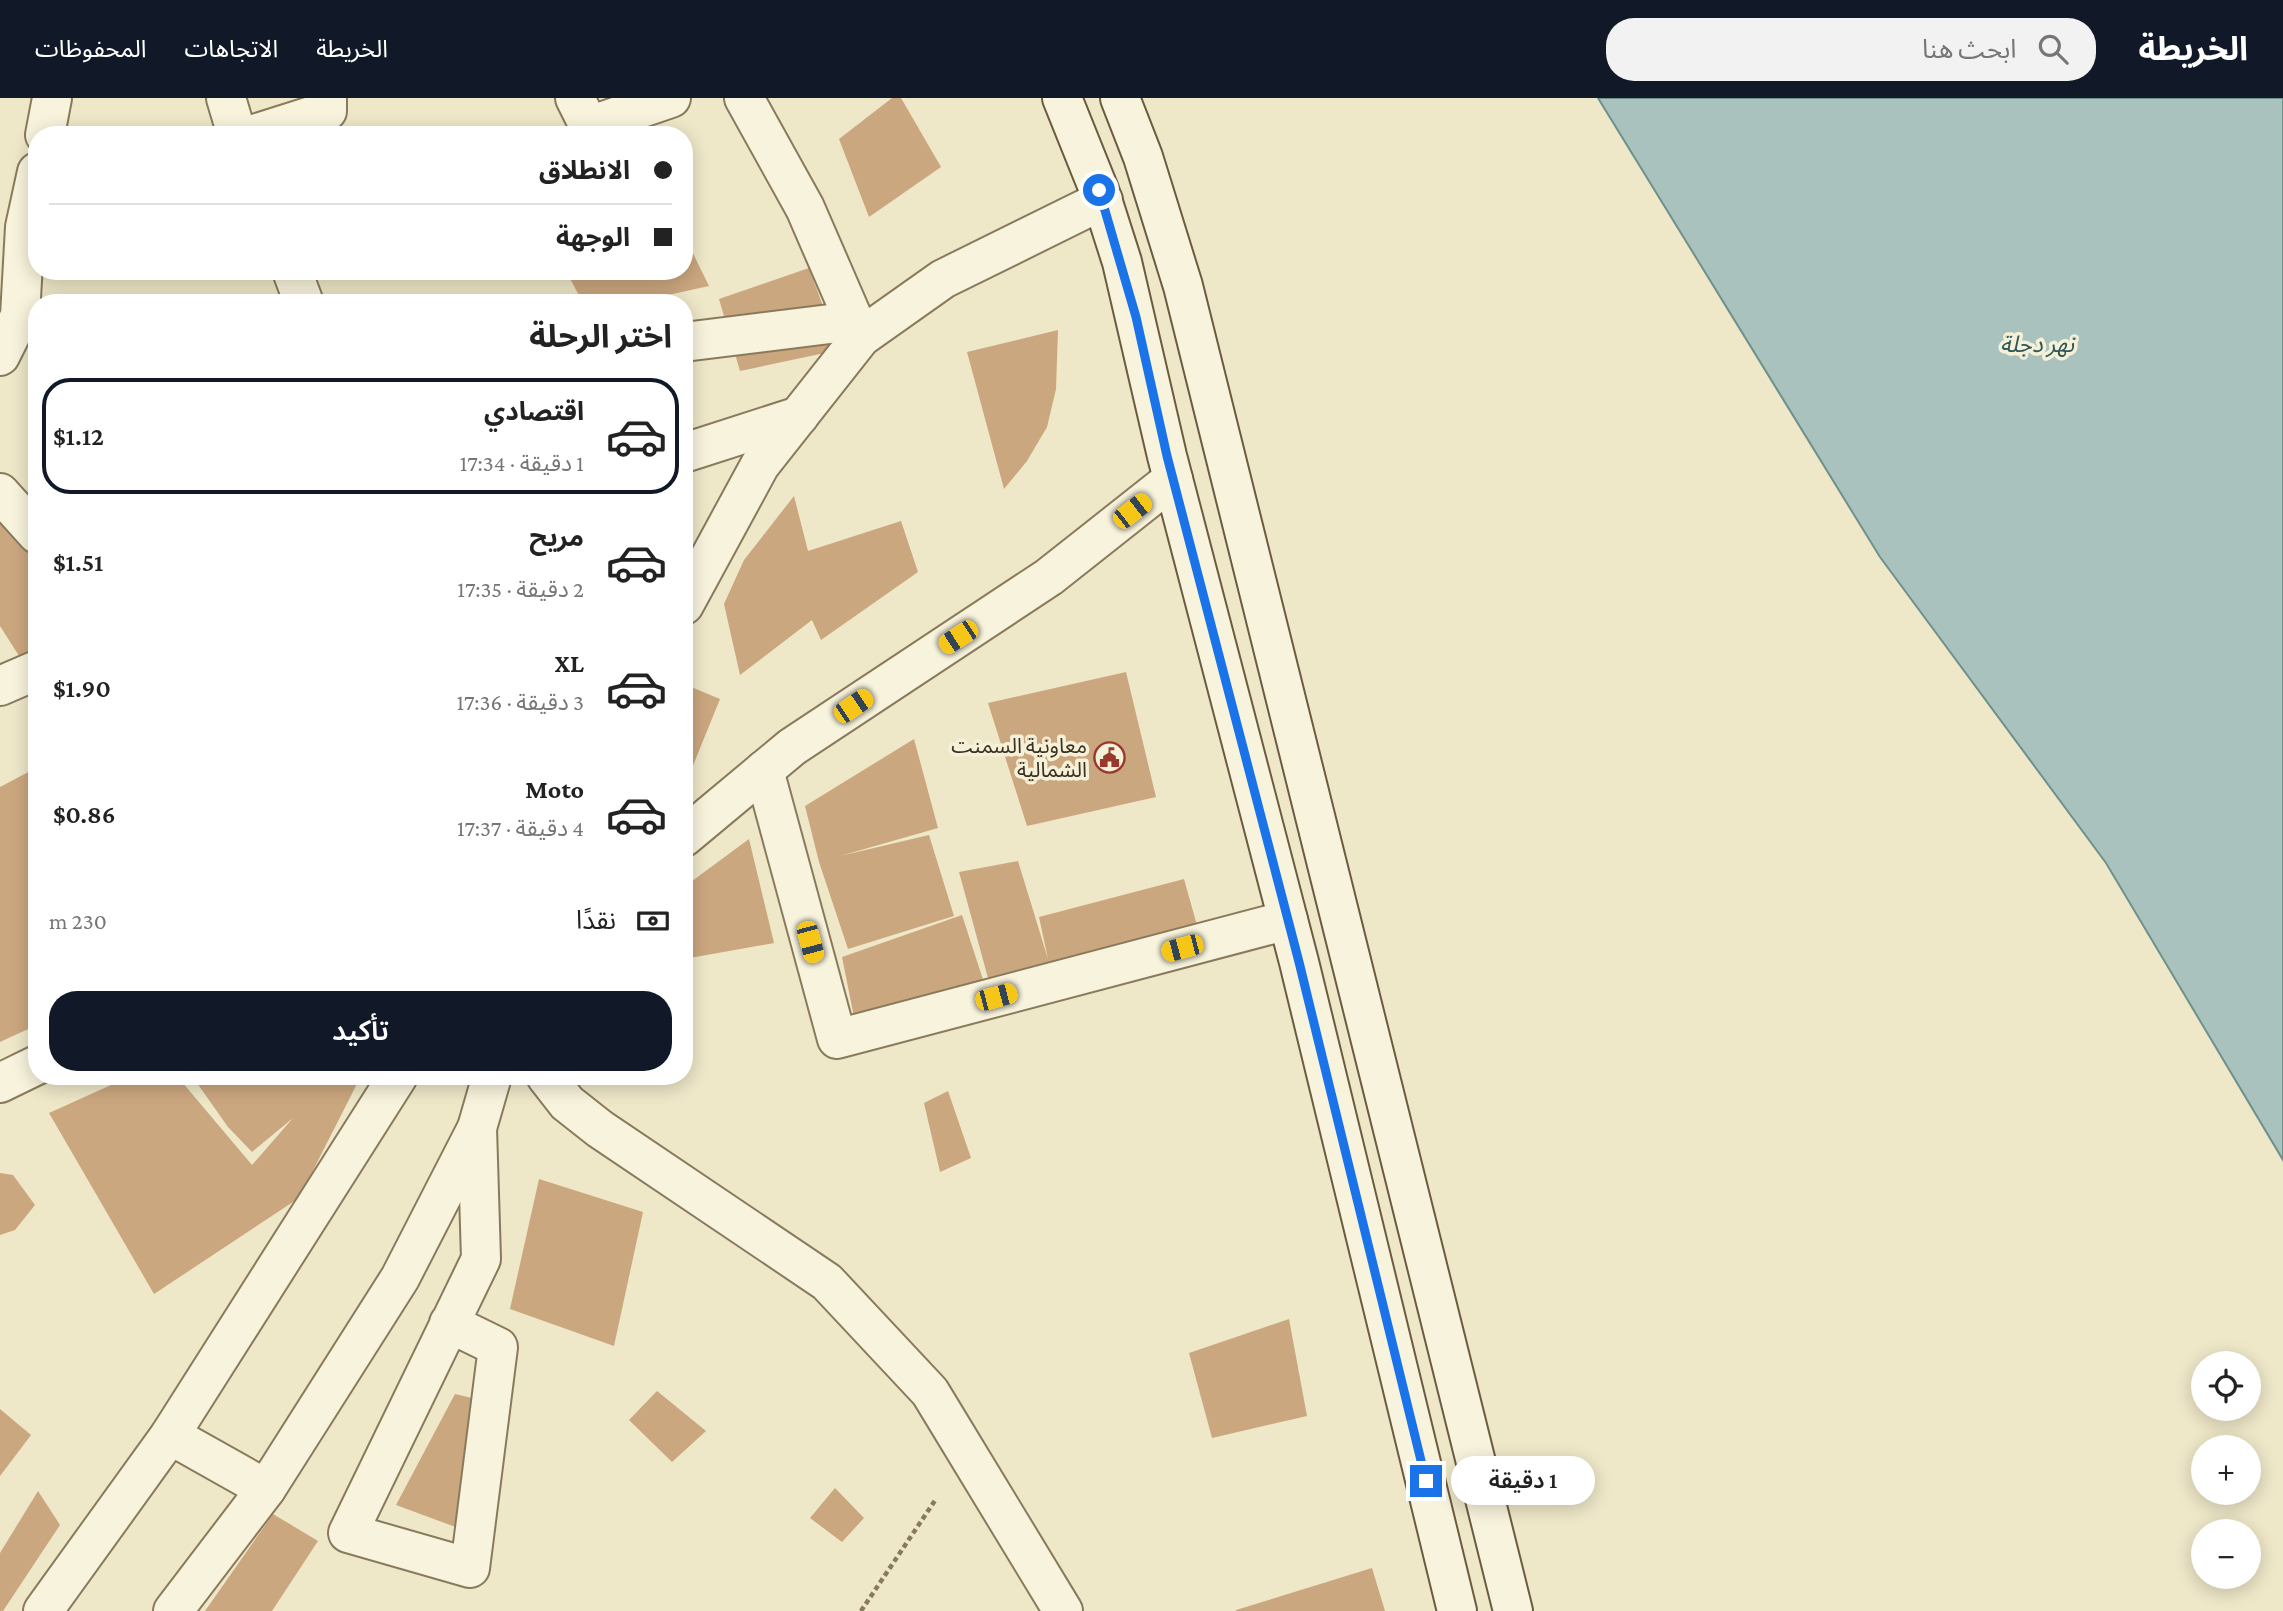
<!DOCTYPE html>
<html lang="ar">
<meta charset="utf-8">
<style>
body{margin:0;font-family:"Crimson Pro","Noto Sans Arabic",serif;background:#f2f2f2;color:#222;direction:rtl;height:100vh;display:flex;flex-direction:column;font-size:26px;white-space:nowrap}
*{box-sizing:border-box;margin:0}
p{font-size:23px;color:#767676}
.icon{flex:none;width:38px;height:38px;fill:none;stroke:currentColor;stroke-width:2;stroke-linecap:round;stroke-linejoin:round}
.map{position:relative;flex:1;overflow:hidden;direction:ltr}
.panel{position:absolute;left:28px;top:196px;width:665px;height:791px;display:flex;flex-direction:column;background:#fff;border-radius:28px;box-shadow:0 4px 18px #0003;direction:rtl}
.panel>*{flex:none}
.guide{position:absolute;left:28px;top:28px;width:665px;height:154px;border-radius:28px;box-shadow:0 4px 18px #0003;direction:rtl;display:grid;align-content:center;height:154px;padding:0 21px;background:#fff}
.buttons{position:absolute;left:2191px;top:1253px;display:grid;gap:14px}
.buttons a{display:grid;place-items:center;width:70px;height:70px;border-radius:50%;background:#fff;box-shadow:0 4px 18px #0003;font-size:35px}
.end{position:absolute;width:32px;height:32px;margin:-16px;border:9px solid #1a73e8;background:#fff;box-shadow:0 0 0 4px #fff}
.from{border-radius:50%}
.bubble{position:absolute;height:49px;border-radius:24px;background:#fff;box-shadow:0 4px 18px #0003;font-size:23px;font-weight:600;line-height:49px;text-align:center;direction:rtl}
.car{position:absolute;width:21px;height:42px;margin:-21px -10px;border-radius:9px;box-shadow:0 0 5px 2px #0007;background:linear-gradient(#f5c518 24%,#345 0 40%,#f5c518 0 76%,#345 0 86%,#f5c518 0)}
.guide b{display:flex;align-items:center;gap:24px;height:66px;font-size:26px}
.guide b+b{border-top:2px solid #e0e0e0}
.guide i{width:18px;height:18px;background:#222}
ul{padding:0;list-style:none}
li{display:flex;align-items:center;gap:21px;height:116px;margin:0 14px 10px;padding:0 7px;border:4px solid transparent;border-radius:28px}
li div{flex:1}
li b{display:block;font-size:26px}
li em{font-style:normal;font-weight:600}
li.current{border-color:#111827}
li>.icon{width:63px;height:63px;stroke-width:1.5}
h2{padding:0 21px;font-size:32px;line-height:84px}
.pay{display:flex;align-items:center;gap:18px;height:77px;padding:0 21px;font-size:26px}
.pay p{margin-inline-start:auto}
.action{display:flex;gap:14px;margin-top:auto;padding:14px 21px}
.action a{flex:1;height:80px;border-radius:28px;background:#111827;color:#fff;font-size:28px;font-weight:600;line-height:80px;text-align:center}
header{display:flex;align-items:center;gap:42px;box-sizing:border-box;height:98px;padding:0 35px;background:#111827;color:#fff}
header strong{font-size:33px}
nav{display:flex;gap:38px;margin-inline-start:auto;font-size:24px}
.search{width:490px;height:63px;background:#f2f2f2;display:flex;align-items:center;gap:18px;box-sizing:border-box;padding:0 24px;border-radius:28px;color:#767676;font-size:26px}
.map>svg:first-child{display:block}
.water{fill:#a9c2be;stroke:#6f918c;stroke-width:2}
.building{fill:#cba77f}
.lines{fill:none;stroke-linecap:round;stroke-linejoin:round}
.street-casing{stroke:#8a7a5d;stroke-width:42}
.secondary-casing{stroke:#6c5b40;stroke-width:42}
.path{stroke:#8a7a5d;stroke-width:4.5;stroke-dasharray:5 3.5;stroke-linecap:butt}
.street{stroke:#f8f3dc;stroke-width:38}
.secondary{stroke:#f8f3dc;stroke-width:38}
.route{stroke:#1a73e8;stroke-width:9}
.labels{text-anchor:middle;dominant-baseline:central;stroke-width:7;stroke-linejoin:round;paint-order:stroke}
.poi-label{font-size:21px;fill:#3b3021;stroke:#f5f0d8;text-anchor:end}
.water-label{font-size:23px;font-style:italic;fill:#30585a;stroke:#f5f0d8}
</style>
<header>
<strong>الخريطة</strong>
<div class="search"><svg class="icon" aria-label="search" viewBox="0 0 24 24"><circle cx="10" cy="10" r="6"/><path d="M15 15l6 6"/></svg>ابحث هنا</div>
<nav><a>الخريطة</a><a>الاتجاهات</a><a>المحفوظات</a></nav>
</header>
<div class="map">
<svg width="2283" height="1513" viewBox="0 0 2283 1513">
<rect width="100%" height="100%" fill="#eee7c8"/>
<polygon class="water" points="1598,0 2283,0 2283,1062 2106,765 1880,459"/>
<g class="building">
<polygon points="892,0 901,0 941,69 869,119 839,41"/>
<polygon points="684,137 709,188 632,205 583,205 566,173 684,173"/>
<polygon points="809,170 839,252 740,273 719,201"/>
<polygon points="1058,232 1056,291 1047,329 1027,363 1004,391 967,254"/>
<polygon points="794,398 808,453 901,423 918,474 821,542 812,522 740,577 724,506 744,462"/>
<polygon points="0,406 37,451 37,565 28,572 0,528"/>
<polygon points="1126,574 1156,699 1027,728 988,605"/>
<polygon points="684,586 720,601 690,675 684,672"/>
<polygon points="914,641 938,730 840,758 929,737 954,818 848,851 819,764 805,708"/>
<polygon points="34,671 37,678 37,927 0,944 0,689"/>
<polygon points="749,741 774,845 684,861 684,789"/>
<polygon points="1018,763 1048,861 1039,819 1184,781 1205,856 1051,869 988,880 959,774"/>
<polygon points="962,817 988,897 856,929 842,859"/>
<polygon points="131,978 177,978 252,1067 293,1020 252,1054 228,1029 192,978 361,978 299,1100 154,1196 49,1015"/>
<polygon points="948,993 971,1060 940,1074 924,1005"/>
<polygon points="0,1075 13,1077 35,1107 15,1132 0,1137"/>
<polygon points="539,1081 643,1114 614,1248 510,1211"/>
<polygon points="1289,1221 1307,1318 1212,1340 1189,1255"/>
<polygon points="657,1293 706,1333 672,1364 629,1322"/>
<polygon points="455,1296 476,1301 461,1431 396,1407"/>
<polygon points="0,1311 31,1337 0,1378"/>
<polygon points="835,1390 864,1420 842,1444 810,1420"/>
<polygon points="38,1393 60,1427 3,1513 0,1513 0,1455"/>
<polygon points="273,1416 318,1443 272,1513 205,1513"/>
<polygon points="1372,1470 1385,1513 1236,1513 1236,1512"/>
</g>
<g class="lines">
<defs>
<g id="street">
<polyline points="226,0 237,37"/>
<polyline points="575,0 589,28 671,0"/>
<polyline points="744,0 805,110 861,239"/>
<polyline points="45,37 52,0"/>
<polyline points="251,37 327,13 327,0"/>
<polyline points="292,173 304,205"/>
<polyline points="684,244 854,223"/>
<polyline points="0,258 20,218 25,129 37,74"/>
<polyline points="684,355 799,318"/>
<polyline points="0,395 37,436"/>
<polyline points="684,507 760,367 861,239 943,181 1103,102"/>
<polyline points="0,588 37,572"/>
<polyline points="764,672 837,941 1288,822"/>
<polyline points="684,739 792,649 1049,479 1173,381"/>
<polyline points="546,978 567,1005 600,1031 827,1184 930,1294 1063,1513"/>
<polyline points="0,985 37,967"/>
<polyline points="449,1225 498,1249 470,1470 348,1435 481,1161 477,1030"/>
<polyline points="170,1337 266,1391"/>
<polyline points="43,1513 170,1337 398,978"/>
<polyline points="173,1513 266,1391 400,1180 477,1030 492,978"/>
</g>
<g id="secondary">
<polyline points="1062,0 1099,92 1122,164 1167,358 1299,864 1457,1513"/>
<polyline points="1120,0 1143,59 1183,188 1513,1513"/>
</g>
</defs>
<use href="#street" class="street-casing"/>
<use href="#secondary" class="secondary-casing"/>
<polyline class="path" points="861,1513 936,1401"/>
<use href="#street" class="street"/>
<use href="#secondary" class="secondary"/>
</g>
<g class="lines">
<polyline class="route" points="1099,92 1136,219 1167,358 1299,864 1426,1383"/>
</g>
<defs>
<symbol id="civic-ring" viewBox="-11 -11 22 22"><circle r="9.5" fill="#f5f0d8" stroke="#98392e" stroke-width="1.5"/><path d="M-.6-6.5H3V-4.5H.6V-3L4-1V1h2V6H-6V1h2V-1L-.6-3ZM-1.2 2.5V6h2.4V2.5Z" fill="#98392e"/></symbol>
</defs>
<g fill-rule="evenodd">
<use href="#civic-ring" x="1092" y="642" width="35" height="35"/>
</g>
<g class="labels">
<g class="poi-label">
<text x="1087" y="648">معاونية السمنت<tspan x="1087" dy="24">الشمالية</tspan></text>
</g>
<g class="water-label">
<text x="2037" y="246">نهر دجلة</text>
</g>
</g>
</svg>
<div class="buttons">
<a><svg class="icon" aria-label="locate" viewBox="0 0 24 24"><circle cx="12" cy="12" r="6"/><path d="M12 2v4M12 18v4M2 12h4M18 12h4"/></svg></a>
<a>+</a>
<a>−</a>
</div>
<i class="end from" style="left:1099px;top:92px"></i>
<i class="end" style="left:1426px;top:1383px"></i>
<div class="bubble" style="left:1451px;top:1358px;width:144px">1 دقيقة</div>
<i class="car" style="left:1132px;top:413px;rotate:52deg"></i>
<i class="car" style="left:958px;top:539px;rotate:237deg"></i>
<i class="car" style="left:853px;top:608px;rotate:56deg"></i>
<i class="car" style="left:810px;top:844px;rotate:165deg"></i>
<i class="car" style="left:1182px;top:850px;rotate:255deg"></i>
<i class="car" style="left:996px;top:899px;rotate:75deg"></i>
<div class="guide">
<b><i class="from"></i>الانطلاق</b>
<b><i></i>الوجهة</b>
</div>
<section class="panel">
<h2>اختر الرحلة</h2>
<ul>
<li class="current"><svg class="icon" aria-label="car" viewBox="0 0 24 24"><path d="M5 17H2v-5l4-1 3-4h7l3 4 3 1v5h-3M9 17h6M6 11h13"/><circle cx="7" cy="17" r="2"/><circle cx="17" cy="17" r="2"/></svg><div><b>اقتصادي</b><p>1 دقيقة · 17:34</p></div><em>$1.12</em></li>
<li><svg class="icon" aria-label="car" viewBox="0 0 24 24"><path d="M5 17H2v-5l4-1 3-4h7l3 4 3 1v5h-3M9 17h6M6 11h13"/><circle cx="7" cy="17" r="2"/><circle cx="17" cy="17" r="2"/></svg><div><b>مريح</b><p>2 دقيقة · 17:35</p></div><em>$1.51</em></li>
<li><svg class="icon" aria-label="car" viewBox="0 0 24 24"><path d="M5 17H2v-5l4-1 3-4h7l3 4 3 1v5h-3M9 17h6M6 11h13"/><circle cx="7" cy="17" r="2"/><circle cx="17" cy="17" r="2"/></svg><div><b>XL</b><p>3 دقيقة · 17:36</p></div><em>$1.90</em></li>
<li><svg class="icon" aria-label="car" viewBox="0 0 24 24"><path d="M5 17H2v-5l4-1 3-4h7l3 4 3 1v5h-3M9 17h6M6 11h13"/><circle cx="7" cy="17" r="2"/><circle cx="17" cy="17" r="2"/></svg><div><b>Moto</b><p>4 دقيقة · 17:37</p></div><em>$0.86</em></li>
</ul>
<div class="pay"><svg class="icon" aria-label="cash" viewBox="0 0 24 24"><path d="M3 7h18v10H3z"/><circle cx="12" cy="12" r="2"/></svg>نقدًا<p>230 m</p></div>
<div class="action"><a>تأكيد</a></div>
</section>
</div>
